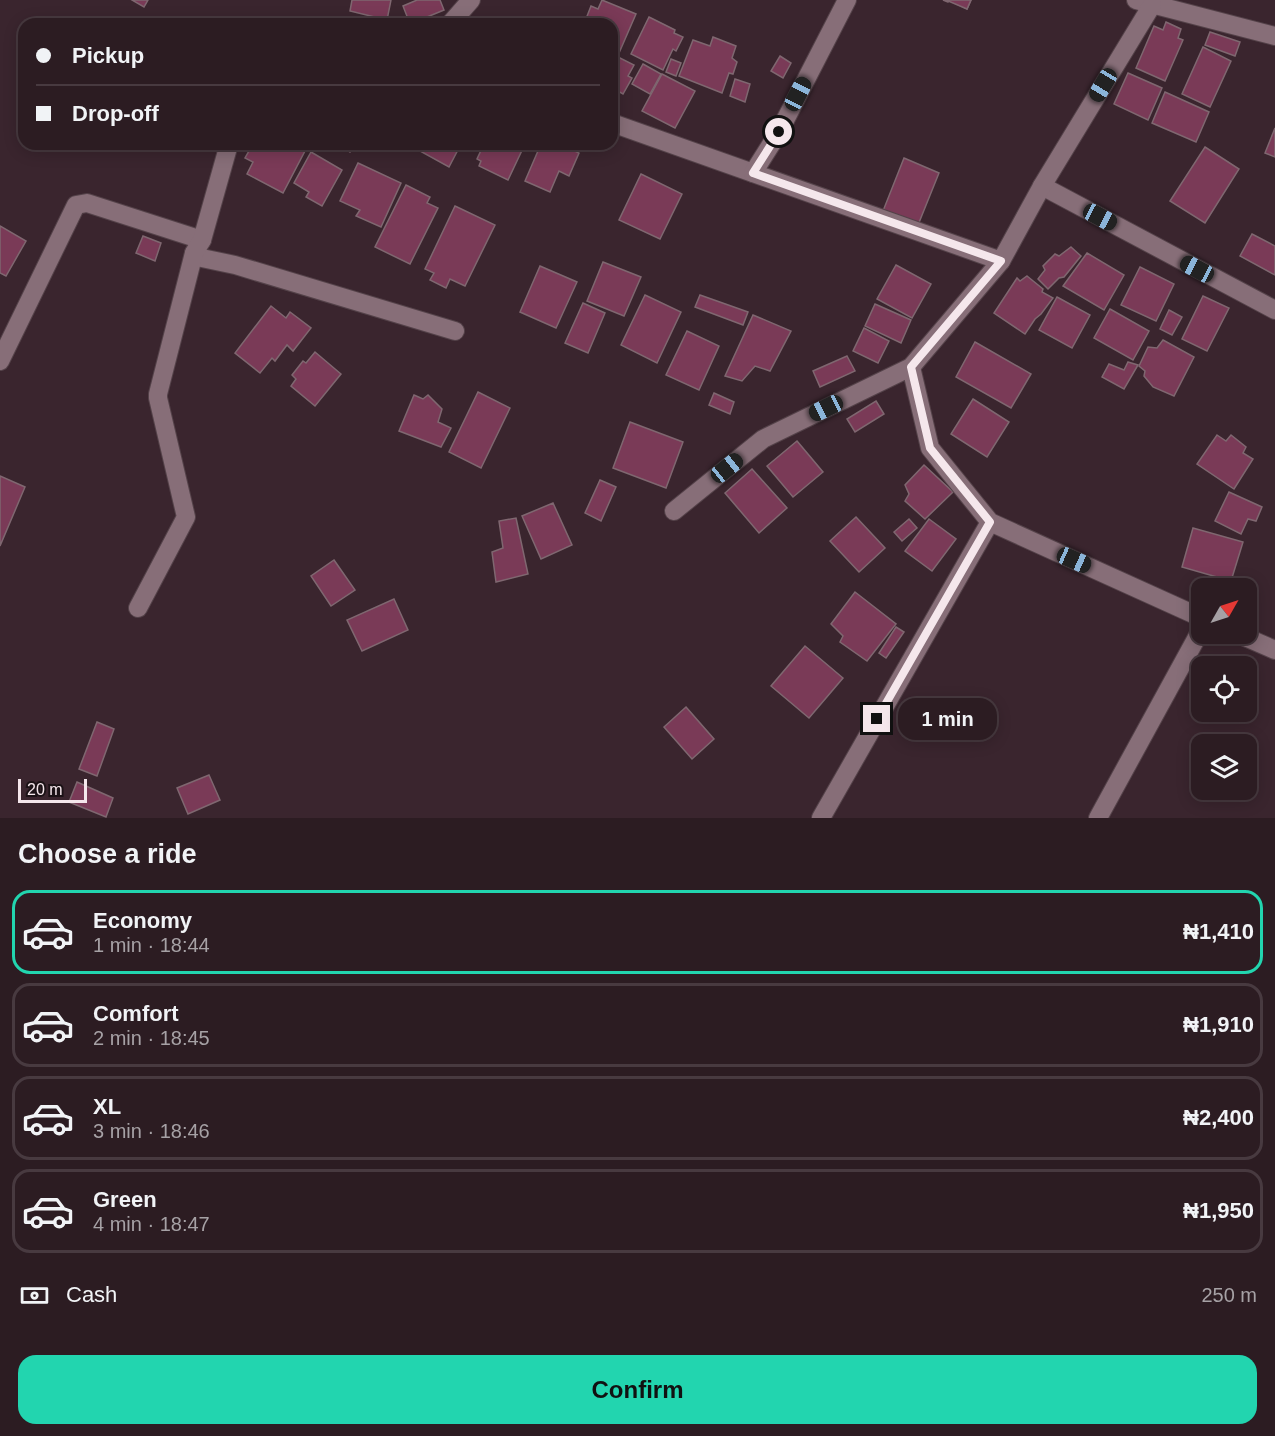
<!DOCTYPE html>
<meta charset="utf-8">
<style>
body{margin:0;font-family:Helvetica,sans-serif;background:#38292f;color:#f1f3f6;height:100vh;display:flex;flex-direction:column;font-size:22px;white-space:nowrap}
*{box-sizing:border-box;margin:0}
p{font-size:20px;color:#a6a1a5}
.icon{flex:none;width:33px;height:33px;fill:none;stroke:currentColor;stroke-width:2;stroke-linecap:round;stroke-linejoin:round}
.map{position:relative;height:818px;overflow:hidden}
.panel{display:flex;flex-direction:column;background:#2c1c22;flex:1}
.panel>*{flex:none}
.guide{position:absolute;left:18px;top:18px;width:600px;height:132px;border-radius:18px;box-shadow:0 3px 15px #0003,0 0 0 2px #483a40;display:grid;align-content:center;height:132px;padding:0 18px;background:#2c1c22}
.needle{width:39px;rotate:51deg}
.tools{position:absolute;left:1191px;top:578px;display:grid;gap:12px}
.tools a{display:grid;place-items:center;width:66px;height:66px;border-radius:12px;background:#2c1c22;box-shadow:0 3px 15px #0003,0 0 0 2px #483a40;font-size:30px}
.scale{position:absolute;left:18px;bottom:15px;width:69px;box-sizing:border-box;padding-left:6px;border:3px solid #f5e7ec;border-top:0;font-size:16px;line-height:21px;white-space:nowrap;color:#f5e7ec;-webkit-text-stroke:4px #1b1216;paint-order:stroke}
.end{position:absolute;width:27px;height:27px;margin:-14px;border:8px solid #f5e7ec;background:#111;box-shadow:0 0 0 3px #111}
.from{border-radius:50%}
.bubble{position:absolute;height:42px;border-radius:18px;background:#2c1c22;box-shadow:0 3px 15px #0003,0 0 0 2px #483a40;font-size:20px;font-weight:700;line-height:42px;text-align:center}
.car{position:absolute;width:18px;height:36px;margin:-18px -9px;border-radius:8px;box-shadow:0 0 4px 2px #0007;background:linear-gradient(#222 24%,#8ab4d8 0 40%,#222 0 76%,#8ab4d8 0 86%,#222 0)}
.guide b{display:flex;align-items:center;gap:21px;height:57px;font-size:22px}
.guide b+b{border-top:2px solid #483a40}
.guide i{width:15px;height:15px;background:#f1f3f6}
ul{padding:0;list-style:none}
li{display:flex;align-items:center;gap:18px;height:84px;margin:0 12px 9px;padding:0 6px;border:3px solid #483a40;border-radius:18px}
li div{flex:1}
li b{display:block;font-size:22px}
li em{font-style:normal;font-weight:700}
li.on{border-color:#22d5af}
li>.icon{width:54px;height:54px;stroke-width:1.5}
h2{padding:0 18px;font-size:27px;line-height:72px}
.pay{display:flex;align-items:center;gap:15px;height:66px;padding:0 18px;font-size:22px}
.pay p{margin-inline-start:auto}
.button{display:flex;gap:12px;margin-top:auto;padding:12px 18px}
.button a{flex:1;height:69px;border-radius:18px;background:#22d5af;color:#111;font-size:24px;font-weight:700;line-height:69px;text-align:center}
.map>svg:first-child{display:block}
.building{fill:#7a3a57;stroke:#7f6770;stroke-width:1.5}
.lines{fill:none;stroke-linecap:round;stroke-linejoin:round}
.minor-casing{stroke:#544249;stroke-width:20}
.minor{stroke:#876e78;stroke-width:18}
.route{stroke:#f5e7ec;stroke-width:8}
</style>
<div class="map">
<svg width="1275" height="818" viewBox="0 0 1275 818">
<rect width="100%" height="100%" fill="#3a252e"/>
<g class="building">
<polygon points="132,0 148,0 144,7"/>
<polygon points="352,0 391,0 387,20 350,11"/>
<polygon points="417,0 440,0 444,10 410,24 403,6"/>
<polygon points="602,0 636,14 619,53 612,50 612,24 584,24 591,6 598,9"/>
<polygon points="943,0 971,0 967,9 949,0 948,2"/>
<polygon points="946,0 971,0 967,9"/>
<polygon points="649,17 675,30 674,33 683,37 676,51 673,49 663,70 631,54"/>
<polygon points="1166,22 1181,29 1178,38 1183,40 1165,81 1136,68 1154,26 1163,30"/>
<polygon points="1210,32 1240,42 1235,56 1205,45"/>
<polygon points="713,37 736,46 732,58 737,62 733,74 729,73 722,93 679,76 693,40 710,46"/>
<polygon points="1203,47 1231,61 1210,107 1182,94"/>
<polygon points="614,55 634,65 628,76 632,78 623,94 618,91 613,101 612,58"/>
<polygon points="780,56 791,63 783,78 771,71"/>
<polygon points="671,59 681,63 676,76 666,72"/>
<polygon points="643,64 661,74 650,94 632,84"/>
<polygon points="1128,73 1162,88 1148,120 1114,104"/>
<polygon points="662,74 695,91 675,128 642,111"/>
<polygon points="735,79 750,84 745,102 730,96"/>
<polygon points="1165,92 1209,112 1196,142 1152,123"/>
<polygon points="1275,128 1275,157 1265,153"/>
<polygon points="253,144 262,144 266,146 267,144 297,144 306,149 283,193 247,174 253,162 245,158"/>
<polygon points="336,144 355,144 350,152"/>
<polygon points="424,144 461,144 449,167 420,151"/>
<polygon points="484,144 525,144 508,180 479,166 481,161 477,159"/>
<polygon points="541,144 560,144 579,153 569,176 559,171 550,192 525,181"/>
<polygon points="1205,147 1239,169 1205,223 1170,201"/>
<polygon points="311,152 342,170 322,206 306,197 309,192 294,183"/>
<polygon points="904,158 939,173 918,225 883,211"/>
<polygon points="358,163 401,183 381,227 356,216 360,210 340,201"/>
<polygon points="641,174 682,194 660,239 619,220"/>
<polygon points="406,185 430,197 427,203 438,208 410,264 375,247"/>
<polygon points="455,206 495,225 465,286 450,279 446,288 430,280 434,273 425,269"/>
<polygon points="0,226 26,241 6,276 0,273"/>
<polygon points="1252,234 1275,246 1275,275 1240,256"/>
<polygon points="143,236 161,243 155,261 136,253"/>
<polygon points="1071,247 1081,256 1064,277 1059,278 1048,289 1038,279 1045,270 1043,266 1055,254 1059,256"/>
<polygon points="1087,253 1124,275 1104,310 1063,286"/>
<polygon points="603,262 641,277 624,316 587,301"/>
<polygon points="896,265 931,284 912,318 877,299"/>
<polygon points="540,266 577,282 556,328 520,312"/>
<polygon points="1140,267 1174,284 1156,321 1121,305"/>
<polygon points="1027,276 1043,289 1042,292 1053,298 1041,314 1035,319 1025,334 994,313 1017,278 1020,281"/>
<polygon points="645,295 681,312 657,363 621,345"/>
<polygon points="700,295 748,312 743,325 695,307"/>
<polygon points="1203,296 1229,308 1207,351 1182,339"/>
<polygon points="1057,297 1090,315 1072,348 1039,330"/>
<polygon points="583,303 605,313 588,353 565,343"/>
<polygon points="875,304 911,320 901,343 865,326"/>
<polygon points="271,306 286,318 290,312 311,328 293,351 287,345 275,361 272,358 260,373 235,353"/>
<polygon points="1110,309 1149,331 1133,360 1094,338"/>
<polygon points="1169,310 1182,317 1172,335 1160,329"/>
<polygon points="753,315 791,331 770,371 755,366 742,381 725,376"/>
<polygon points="864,328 889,341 878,363 853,351"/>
<polygon points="687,331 719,346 699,390 666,375"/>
<polygon points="1163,340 1194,357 1174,396 1153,387 1144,376 1145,371 1139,366 1148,347 1157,348"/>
<polygon points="975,342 1031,374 1011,408 956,377"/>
<polygon points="315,352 341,374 315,406 291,386 296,379 292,375 303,361 306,363"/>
<polygon points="847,356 855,371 820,387 813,371"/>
<polygon points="1128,362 1138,365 1124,389 1102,377 1109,364 1124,370"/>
<polygon points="478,392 510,408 481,468 449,452"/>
<polygon points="714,393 734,402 730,414 709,405"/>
<polygon points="414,395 423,399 428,395 442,409 438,422 451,428 441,447 399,431"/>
<polygon points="973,399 1009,422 987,457 951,434"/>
<polygon points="876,401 884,414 855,432 847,419"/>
<polygon points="630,422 683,442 666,488 613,468"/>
<polygon points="1217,435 1226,441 1231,435 1246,447 1243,453 1253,459 1234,489 1197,464"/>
<polygon points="797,441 823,472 793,497 767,466"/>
<polygon points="924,465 953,492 925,519 905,501 909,494 905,485"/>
<polygon points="752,469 787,508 759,533 725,493"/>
<polygon points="0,476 25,487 0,546"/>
<polygon points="600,480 616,487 601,521 585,513"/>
<polygon points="1229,492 1262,507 1256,521 1248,519 1241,534 1215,521"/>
<polygon points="553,503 572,545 541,559 522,516"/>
<polygon points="856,517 885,548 859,572 830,541"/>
<polygon points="516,518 528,574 496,582 492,552 503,548 499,521"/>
<polygon points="909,519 917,528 902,541 894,532"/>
<polygon points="929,519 956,539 932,571 905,551"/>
<polygon points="1193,528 1243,542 1231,581 1182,567"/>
<polygon points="334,560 355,590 331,606 311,576"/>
<polygon points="855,592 896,624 867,661 840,642 843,636 831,624"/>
<polygon points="394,599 408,630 362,651 347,620"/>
<polygon points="896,627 904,632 886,658 879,653"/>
<polygon points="805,646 843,678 809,718 771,686"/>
<polygon points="686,707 714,739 692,759 664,727"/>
<polygon points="97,722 114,729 97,776 79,769"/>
<polygon points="209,775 220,800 188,814 177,788"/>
<polygon points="77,782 113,798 106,817 69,802"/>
</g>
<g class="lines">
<defs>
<g id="minor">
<polyline points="1136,0 1275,36"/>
<polyline points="450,24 471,0"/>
<polyline points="612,123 1001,261"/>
<polyline points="753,173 779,132 847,0"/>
<polyline points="1042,186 1275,310"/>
<polyline points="194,253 197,257 235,265 455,331"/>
<polyline points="0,361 76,205 87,203 202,240"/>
<polyline points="911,367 930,448 990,522 1202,618"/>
<polyline points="674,511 763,439 911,367 1001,261 1042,186 1152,5"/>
<polyline points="138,608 186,517 158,398 158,394 194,253 202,240 229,144"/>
<polyline points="1236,633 1275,650"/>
<polyline points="821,818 990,522"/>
<polyline points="1098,818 1202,628"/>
</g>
</defs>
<use href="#minor" class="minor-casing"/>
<use href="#minor" class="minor"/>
</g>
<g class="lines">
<polyline class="route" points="779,132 753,173 1001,261 911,367 930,448 990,522 877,719"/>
</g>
</svg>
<div class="tools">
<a><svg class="needle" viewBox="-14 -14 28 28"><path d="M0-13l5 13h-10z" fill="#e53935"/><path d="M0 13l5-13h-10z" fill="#a6a1a5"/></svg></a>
<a><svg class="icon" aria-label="locate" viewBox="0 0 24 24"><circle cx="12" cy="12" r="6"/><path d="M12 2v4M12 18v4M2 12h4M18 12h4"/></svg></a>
<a><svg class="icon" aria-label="layers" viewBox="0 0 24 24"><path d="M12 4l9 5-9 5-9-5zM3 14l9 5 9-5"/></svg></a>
</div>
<div class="scale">20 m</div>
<i class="end from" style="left:779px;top:132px"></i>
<i class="end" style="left:877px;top:719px"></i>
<div class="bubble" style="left:898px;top:698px;width:99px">1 min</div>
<i class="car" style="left:1103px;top:85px;rotate:211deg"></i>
<i class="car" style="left:798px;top:94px;rotate:27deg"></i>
<i class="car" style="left:1100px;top:217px;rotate:118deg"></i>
<i class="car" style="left:1197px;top:269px;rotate:298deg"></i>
<i class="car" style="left:826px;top:408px;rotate:244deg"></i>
<i class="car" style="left:727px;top:468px;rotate:51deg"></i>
<i class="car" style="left:1074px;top:560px;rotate:114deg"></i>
<div class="guide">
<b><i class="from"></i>Pickup</b>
<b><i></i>Drop-off</b>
</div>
</div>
<section class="panel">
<h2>Choose a ride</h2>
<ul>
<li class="on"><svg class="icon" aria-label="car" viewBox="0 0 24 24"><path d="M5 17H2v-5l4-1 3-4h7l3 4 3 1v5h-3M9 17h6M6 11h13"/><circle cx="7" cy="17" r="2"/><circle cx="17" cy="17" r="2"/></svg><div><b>Economy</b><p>1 min · 18:44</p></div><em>₦1,410</em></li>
<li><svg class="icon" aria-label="car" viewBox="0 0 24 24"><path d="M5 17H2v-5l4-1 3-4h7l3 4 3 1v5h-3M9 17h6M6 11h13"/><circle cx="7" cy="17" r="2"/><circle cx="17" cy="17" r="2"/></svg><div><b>Comfort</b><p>2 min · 18:45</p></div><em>₦1,910</em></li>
<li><svg class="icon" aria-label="car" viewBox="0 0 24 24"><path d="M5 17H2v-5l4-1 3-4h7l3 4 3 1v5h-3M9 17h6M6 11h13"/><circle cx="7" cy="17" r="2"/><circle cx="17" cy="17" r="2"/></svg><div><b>XL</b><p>3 min · 18:46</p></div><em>₦2,400</em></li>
<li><svg class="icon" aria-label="car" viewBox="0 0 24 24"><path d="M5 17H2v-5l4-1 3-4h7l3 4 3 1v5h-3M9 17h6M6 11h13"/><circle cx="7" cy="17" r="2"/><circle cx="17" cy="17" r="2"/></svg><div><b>Green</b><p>4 min · 18:47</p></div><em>₦1,950</em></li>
</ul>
<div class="pay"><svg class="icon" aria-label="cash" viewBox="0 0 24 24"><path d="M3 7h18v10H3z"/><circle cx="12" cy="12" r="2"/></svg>Cash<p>250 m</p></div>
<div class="button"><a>Confirm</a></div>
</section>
